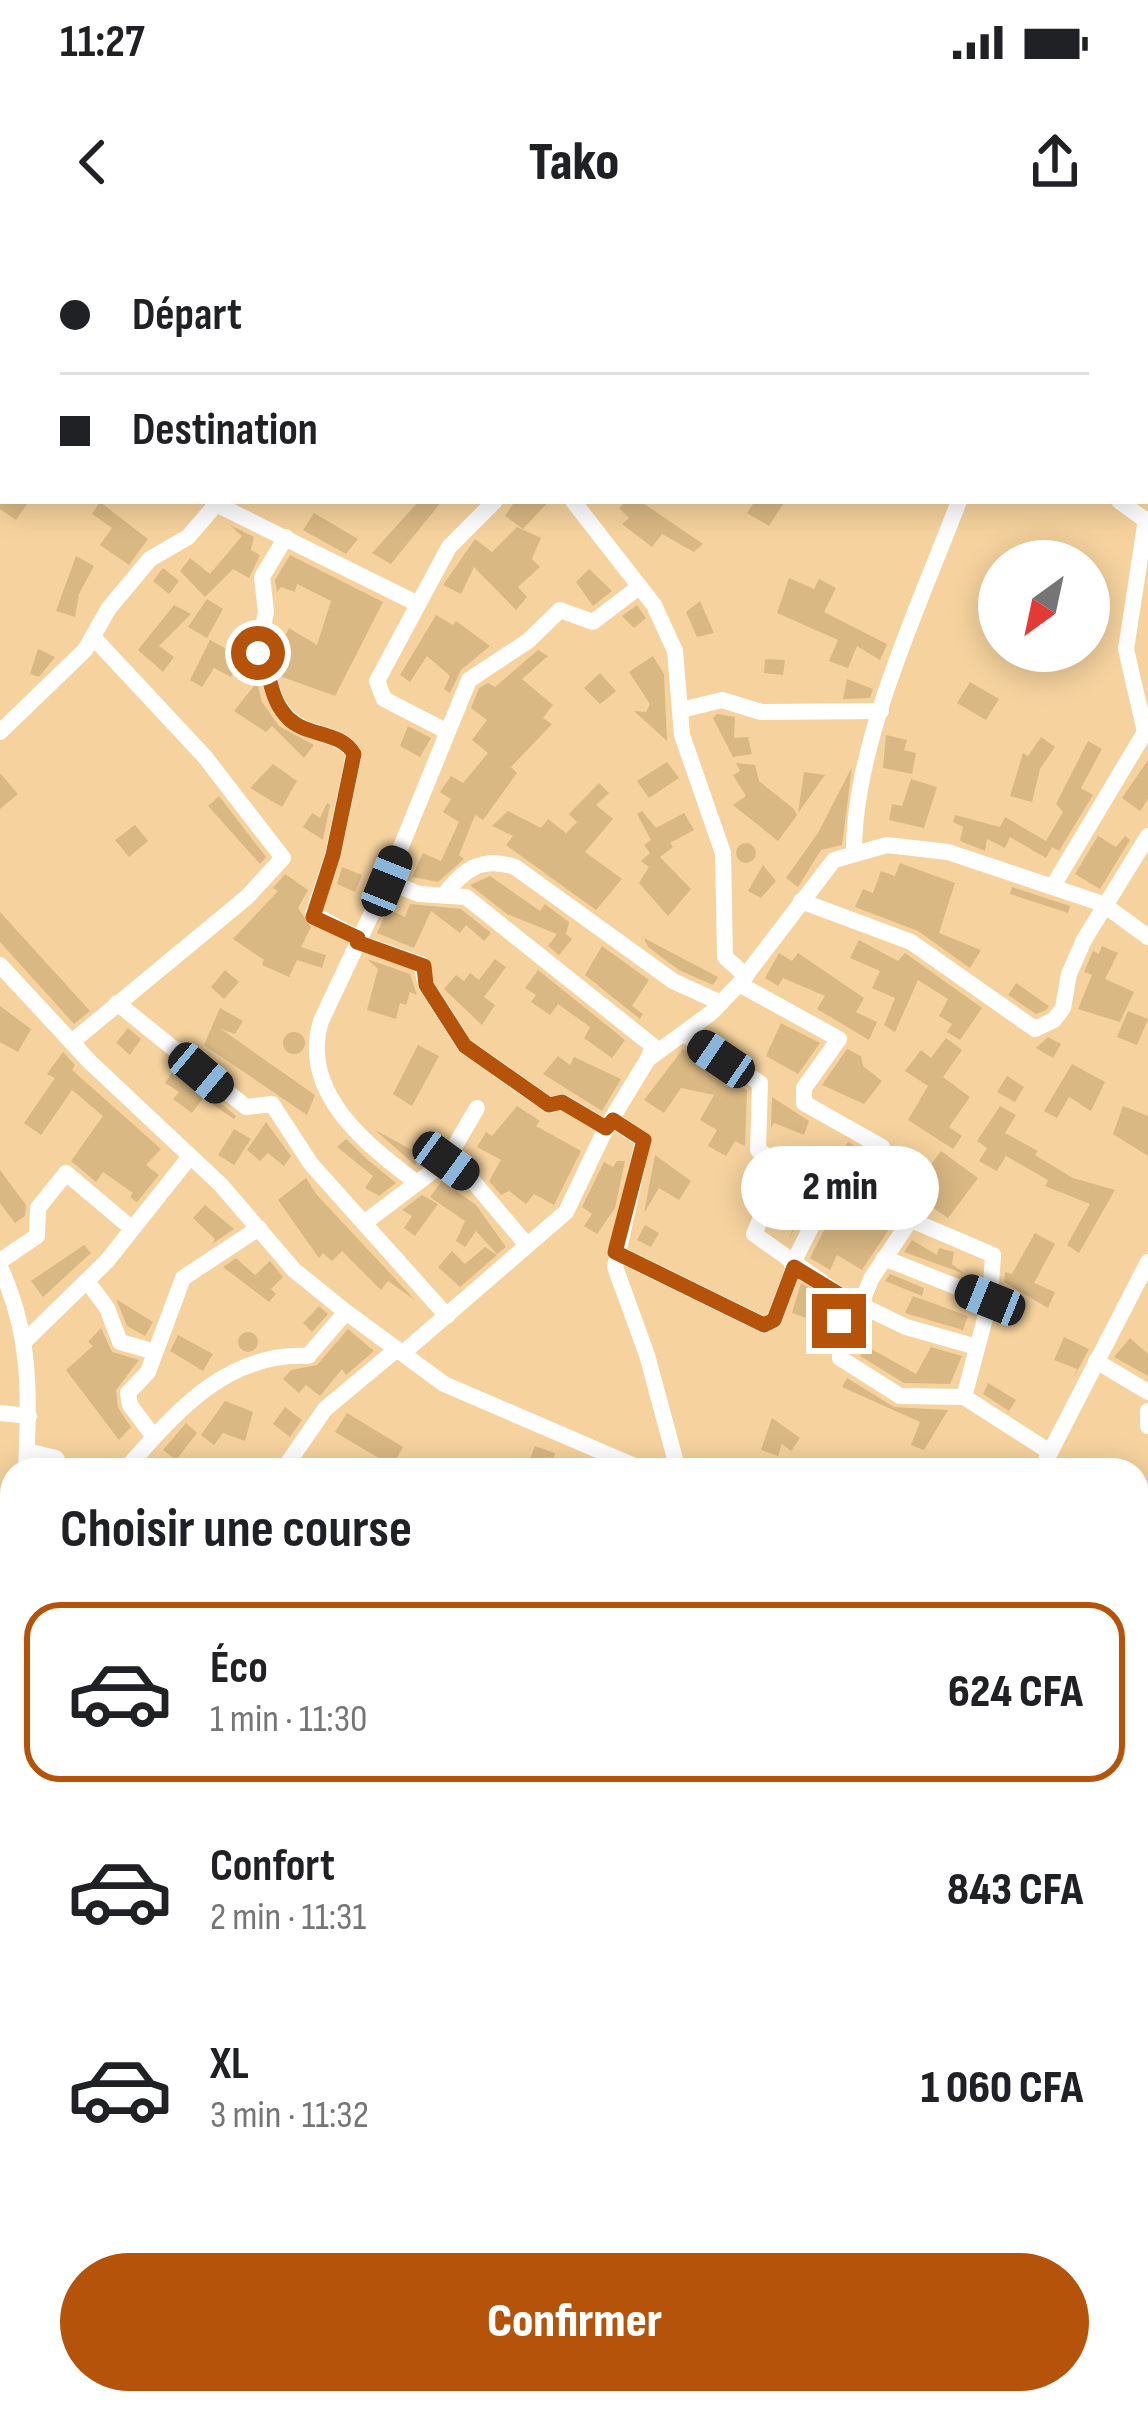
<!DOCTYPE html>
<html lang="fr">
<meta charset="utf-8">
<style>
body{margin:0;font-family:"Sofia Sans Condensed",sans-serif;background:#f2f2f2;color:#202124;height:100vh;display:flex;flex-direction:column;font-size:45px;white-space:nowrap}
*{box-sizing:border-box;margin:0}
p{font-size:39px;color:#757577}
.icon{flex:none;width:66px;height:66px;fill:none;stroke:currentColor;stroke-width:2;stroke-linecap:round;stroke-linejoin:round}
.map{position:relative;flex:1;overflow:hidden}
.side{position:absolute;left:0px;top:1218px;width:1149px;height:957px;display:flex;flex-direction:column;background:#fff;border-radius:36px 36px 0 0;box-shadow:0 6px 30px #0003}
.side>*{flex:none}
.hud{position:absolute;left:0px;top:0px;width:1149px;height:264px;box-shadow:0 6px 30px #0003;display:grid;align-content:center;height:264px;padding:0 60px;background:#fff}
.needle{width:78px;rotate:213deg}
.controls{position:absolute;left:978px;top:300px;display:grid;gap:24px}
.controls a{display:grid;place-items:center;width:132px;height:132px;border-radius:50%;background:#fff;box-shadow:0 6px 30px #0003;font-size:60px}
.end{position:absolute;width:54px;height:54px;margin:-27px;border:15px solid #b45309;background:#fff;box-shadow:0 0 0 6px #fff}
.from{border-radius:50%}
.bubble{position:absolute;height:84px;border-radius:42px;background:#fff;box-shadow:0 6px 30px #0003;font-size:39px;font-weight:800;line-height:84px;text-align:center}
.car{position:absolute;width:36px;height:72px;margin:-36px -18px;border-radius:15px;box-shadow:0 0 9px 3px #0007;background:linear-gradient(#222 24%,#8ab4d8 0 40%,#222 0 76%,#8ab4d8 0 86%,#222 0)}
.hud b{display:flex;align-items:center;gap:42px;height:114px;font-size:45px}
.hud b+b{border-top:3px solid #e0e0e0}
.hud i{width:30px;height:30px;background:#202124}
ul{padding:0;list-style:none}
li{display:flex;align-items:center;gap:36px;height:180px;margin:0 24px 18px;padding:0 36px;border:6px solid transparent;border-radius:36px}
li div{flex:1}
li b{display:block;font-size:45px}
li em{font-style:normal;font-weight:800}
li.active{border-color:#b45309}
li>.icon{width:108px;height:108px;stroke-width:1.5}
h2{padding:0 60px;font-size:54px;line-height:144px}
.action{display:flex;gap:24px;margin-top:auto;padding:24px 60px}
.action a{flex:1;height:138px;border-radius:72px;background:#b45309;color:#fff;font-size:48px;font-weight:800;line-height:138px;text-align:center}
.status{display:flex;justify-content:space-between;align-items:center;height:84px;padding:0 60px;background:#fff;direction:ltr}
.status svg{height:33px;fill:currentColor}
header{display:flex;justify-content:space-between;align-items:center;height:156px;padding:0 60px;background:#fff;font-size:54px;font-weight:800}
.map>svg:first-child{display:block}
.building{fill:#dab884}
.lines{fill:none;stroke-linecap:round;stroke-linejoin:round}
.street{stroke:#fff;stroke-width:16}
.route{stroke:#b45309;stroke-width:15}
</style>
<div class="status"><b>11:27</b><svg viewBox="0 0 49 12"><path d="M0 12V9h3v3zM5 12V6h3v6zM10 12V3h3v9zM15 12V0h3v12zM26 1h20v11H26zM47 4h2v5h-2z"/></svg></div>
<header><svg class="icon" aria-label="back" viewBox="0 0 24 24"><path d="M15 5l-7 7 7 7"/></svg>Tako<svg class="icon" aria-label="share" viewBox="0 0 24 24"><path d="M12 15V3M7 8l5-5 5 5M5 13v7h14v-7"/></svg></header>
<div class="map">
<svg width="1148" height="2173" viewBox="0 0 1148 2173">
<rect width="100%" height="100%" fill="#f6d39e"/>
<g class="building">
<polygon points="0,261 29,261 16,280 0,269"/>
<polygon points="419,261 442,261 391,324 372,313"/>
<polygon points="515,261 549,261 523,289 505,276"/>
<polygon points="626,261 640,261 703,304 694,312 662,294 652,307 622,284 629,278 619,268"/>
<polygon points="755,261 785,261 769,286 747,273"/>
<polygon points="100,262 148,299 129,325 100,305 112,288 92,274"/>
<polygon points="314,273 358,299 346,314 303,290"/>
<polygon points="230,285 254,297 251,310 260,315 249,338 233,329 205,357 180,331 190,318 210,334 242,296"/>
<polygon points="517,287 541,298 532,319 540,327 518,347 527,357 516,370 474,327 461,354 443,345 475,299 492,312"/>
<polygon points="290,315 383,362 335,456 282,437 275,418 289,388 317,405 331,361 297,344 295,352 281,347 277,352 275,340"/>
<polygon points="76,316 94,326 79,354 75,377 56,371"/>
<polygon points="163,328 179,341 169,354 153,341"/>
<polygon points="589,329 612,351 593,366 576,342"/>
<polygon points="789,338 814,349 819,339 836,348 824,372 887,404 880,420 857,406 848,428 829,421 838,400 777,373"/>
<polygon points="207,359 223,369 207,398 188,387"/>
<polygon points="700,361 714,393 697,397 686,372"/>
<polygon points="174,365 191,374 159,406 174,417 163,432 138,410"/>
<polygon points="637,365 646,378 634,388 622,376"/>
<polygon points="436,375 453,385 456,381 490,406 461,430 450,453 444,449 450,436 427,416 410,442 400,435"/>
<polygon points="210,400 242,418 231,437 214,428 202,447 190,440"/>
<polygon points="38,409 55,417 39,437 30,434"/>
<polygon points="538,410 548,416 522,439 553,465 543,478 552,484 511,527 517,533 483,580 475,575 459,615 464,619 438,642 412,637 423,613 441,621 459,582 443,572 451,559 440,552 451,536 463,543 488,513 472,500 487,480 471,468 479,448 488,443 495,447"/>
<polygon points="653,416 664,434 667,501 634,471 646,472 650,464 629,432"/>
<polygon points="883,417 870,458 843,459 847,439 873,449"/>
<polygon points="765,419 785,420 783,435 764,433"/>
<polygon points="600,433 616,451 600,464 584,448"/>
<polygon points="257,442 262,462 279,486 314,505 304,518 272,486 266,492 234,471"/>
<polygon points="970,442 999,459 986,480 957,463"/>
<polygon points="717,474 735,477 734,498 748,497 752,514 733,517 713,478"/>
<polygon points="408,486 431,498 420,517 400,506"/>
<polygon points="886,495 907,500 904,510 916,513 912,534 883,528"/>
<polygon points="1041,497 1055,507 1040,529 1032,562 1010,556 1023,513 1028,516"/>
<polygon points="1088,501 1102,509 1081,548 1093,555 1059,611 1052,607 1046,618 1010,597 1005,608 987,599 985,611 960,601 963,587 953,582 955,575 1000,587 1005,577 1046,601 1063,572 1056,564"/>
<polygon points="1148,520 1148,559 1140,571 1122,558"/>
<polygon points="667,522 679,538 649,558 637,541"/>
<polygon points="736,523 755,525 759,541 794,569 797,575 778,601 733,565 746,556 733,535 740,531"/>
<polygon points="273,524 297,541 282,567 250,548"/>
<polygon points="852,527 842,605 821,610 798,647 786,638 818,593"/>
<polygon points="804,532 825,535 798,573"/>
<polygon points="0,533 18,554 0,569"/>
<polygon points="911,539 937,547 924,588 889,580 892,564 902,566"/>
<polygon points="599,543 609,553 596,565 613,579 585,612 622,639 596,670 506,605 513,596 492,586 508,571 541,588 548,579 566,593 577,582 569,574"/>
<polygon points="219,556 266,617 260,624 208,566"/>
<polygon points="327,563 330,565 323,600 303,587 312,573 320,578"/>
<polygon points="642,571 656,588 684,573 694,590 670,603 673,607 660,617 691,649 668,676 639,643 649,627 641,621 650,613 644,605 651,600 637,574"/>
<polygon points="135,585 148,601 129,617 115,600"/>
<polygon points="1098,596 1116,607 1125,596 1130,600 1100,649 1075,634"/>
<circle cx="746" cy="613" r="10"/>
<polygon points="900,623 955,643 939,693 981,710 970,728 918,691 855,667 863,649 873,653 881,631 895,636"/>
<polygon points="763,625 776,641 761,658 748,651"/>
<polygon points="342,627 362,635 355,652 337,644"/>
<polygon points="285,634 308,650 298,668 311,687 301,707 326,715 322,728 297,720 289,737 262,725 264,720 233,699 278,651 273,648"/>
<polygon points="490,636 540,671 545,664 569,682 566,694 572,699 559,715 548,706 557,694 507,674 470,645"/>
<polygon points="1012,647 1070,666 1068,673 1010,654"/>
<polygon points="410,664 461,669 491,693 484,701 466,685 460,693 431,671 414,708 377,693 388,669 405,677"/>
<polygon points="0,672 90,771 74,784 0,702"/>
<polygon points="644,698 718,737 713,745 679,730 648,707"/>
<polygon points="859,700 898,721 905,713 982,768 960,800 947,792 952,784 939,776 948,759 918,740 895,792 884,785 895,758 872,748 880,731 850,718"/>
<polygon points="602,706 649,740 632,766 643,774 640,779 585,735"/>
<polygon points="1102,706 1118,713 1105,739 1134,752 1120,782 1078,769 1092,735 1084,732 1093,711 1099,714"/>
<polygon points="779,713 792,721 798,713 864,758 856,772 877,782 869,800 817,769 825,756 783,738 778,746 765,738"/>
<polygon points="367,719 410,734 417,755 410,752 406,765 400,763 396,779 367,770 378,729"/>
<polygon points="495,719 506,727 484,757 495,765 482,785 444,749 456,735 464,741 470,733 479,740"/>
<polygon points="225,730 239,742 224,759 211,747"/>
<polygon points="538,730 625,800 612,818 584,798 590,787 558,764 550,775 531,762 536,755 525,748"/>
<polygon points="1016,743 1049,766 1046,770 1036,774 1008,755"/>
<polygon points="0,766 31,789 18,812 0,802"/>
<polygon points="220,768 243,781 235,794 221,789 315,855 307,875 204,805"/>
<polygon points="1128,771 1148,779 1137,805 1117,797"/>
<polygon points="781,783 820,803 798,834 766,816"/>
<polygon points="128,788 141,799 130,815 116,803"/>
<circle cx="294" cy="803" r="11"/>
<polygon points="1048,797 1061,804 1053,818 1036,808"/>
<polygon points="946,798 962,810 943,837 970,857 949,887 962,896 953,909 908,880 928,846 905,831 921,810 931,818"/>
<polygon points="418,805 439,816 412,866 393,854"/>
<polygon points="683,809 747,850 745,906 735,901 726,916 708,906 717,890 700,880 714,855 681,848 664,873 644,860"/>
<polygon points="847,809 861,816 863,826 882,841 864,864 822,845"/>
<polygon points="63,812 75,825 72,830 161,909 146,925 159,935 137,962 130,957 133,953 103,932 96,942 71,921 103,876 72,850 41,895 24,883 55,838 47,834"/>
<polygon points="558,816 570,825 574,817 621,839 602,871 543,834"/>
<polygon points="1072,824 1105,842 1091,871 1069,857 1057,878 1044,871"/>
<polygon points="176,827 236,876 234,879 203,858 192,873 173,859 179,852 165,843"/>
<polygon points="1007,836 1024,847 1015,862 997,852"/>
<polygon points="772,857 809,881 804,895 774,883 771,888"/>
<polygon points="517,866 540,881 536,886 581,911 554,965 534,954 526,964 509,951 501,955 489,941 501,920 477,907 486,892 492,896"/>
<polygon points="1000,866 1016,875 1005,893 1038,911 1035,915 1073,938 1115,950 1079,1013 1067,1005 1090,964 1045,946 1048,940 1006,916 997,931 979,921 987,908 977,901"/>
<polygon points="1123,866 1148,876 1148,916 1113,894"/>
<polygon points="266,882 291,916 284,926 268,913 260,921 247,910"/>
<polygon points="234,889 251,899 234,925 218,915"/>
<polygon points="375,890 423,916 415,925"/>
<polygon points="346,899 369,921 396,943 379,956 365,948 373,936 337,907"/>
<polygon points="848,902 865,912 847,942 888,967 893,983 862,1030 837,1015 830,1030 810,1018 841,957 836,941 818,945 788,1001 810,948 814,950 821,932 828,934 835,912 840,914"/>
<polygon points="941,911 978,938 948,978 932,967 937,960 914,947"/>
<polygon points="655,915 691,941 679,960 659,948 644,973"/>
<polygon points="617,921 625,921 615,968 597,994 584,986 592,974 582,967 604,922 613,927"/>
<polygon points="0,930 26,965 25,976 15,983 0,963"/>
<polygon points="306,938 316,954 415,1060 388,1041 381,1050 342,1011 332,1021 323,1013 319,1018 278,960"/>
<polygon points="442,941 476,965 506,1007 497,1014 476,991 465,1007 456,1001 465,981 430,957"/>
<polygon points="422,955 438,964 415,996 404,988 412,976 402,970"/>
<polygon points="205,965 234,989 212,1004 215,999 193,978"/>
<polygon points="645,985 659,993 651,1007 637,1000"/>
<polygon points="1035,993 1055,1004 1034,1043 1055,1052 1048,1068 1004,1042 1005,1032 1012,1034"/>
<polygon points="912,1000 937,1015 939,1008 954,1012 952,1024 965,1034 904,1012"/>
<polygon points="84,1005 91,1013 43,1057 31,1041"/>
<polygon points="485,1007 497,1015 460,1047 438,1027 452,1011 465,1024"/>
<polygon points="236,1018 255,1035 270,1021 283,1037 271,1049 276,1054 269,1062 223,1027"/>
<polygon points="890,1034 924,1048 922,1056 885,1041"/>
<polygon points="801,1043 817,1054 812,1080 792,1073"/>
<polygon points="913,1056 968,1076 963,1090 905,1073"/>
<polygon points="116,1059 153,1082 145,1096 127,1086"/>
<polygon points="319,1066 328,1074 312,1092 303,1083"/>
<polygon points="101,1088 112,1112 139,1120 116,1150 118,1168 131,1187 119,1200 66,1130 93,1106 88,1102"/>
<polygon points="348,1089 374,1111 346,1135 342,1129 320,1156 306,1145 299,1153 283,1139 291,1130 317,1125"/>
<circle cx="248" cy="1102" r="10"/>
<polygon points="178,1095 213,1114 203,1131 170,1111"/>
<polygon points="1064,1097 1089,1109 1074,1137 1077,1129 1054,1120"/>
<polygon points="1130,1098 1148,1114 1148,1136 1114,1117"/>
<polygon points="866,1106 916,1134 931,1107 962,1116 950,1144 904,1143 860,1116"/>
<polygon points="847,1138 894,1167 948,1170 924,1210 911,1205 920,1182 842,1147"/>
<polygon points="988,1143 1016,1160 1009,1171 983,1154"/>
<polygon points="225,1161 253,1172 245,1201 223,1193 214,1205 201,1195"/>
<polygon points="285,1167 302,1180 290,1197 273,1184"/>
<polygon points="347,1173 403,1207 392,1226 335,1192"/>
<polygon points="772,1178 800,1198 791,1211 782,1204 778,1216 761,1210"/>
<polygon points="186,1183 197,1193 176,1220 163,1210"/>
<polygon points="535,1206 555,1213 550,1229 529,1222"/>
</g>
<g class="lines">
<g class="street">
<polyline points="136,3 137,0"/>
<polyline points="490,3 492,0"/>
<polyline points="1067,3 1069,0"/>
<polyline points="0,57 3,57"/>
<polyline points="0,156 3,156"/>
<polyline points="573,261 654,365 675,411 682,495 723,613 725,717 746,736"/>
<polyline points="1119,261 1148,282"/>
<polyline points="216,264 416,363"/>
<path d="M286 297 262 337 266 372 258 413C274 436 267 456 289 478 308 497 340 491 354 514L333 615 313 674 358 698"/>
<polyline points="681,470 722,460 761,472 881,471"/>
<polyline points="446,491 384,459 377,441 449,307 495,261"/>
<polyline points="0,492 85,410 109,368 150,319 188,297 219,261"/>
<path d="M854 611C854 502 920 364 959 261"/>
<polyline points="387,641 419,654 466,657 653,806 648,819"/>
<polyline points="1053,646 1145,492 1126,409 1146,279"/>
<path d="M444 655C464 629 482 616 515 627L673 741 721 763"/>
<polyline points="801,661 911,702 1035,789 1054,780 1063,768 1069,734 1084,700 1148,596"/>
<polyline points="357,702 421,724 426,745 465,806 549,865 563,862 606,888"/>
<polyline points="0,725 90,822 221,945 294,1030 346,1072 444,1144 644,1230"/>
<polyline points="739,744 839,799 804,848 804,863 882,907 904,977 993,1015 990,1060 964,1157 1050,1212"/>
<polyline points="117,763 246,867 272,864 311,924 447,1076"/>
<polyline points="685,795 760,843 758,910 783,927 754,994 840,1055 840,1118 900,1156 964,1157"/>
<polyline points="73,801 247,657 283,618 205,517 94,398"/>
<polyline points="613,880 643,900 615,1027 647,1115 678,1230"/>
<polyline points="446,921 472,940 526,1004"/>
<path d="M417 943C367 905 299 853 321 781L387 641 469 440 528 401 560 370 593 382 639 347"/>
<polyline points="364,983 446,921 477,868"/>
<polyline points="615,1012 764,1085 774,1080 794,1027"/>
<polyline points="884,1018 990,1060"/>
<polyline points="0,1021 37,996 38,968 66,933 130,987"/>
<polyline points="792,1025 829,952"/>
<path d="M0 1027C32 1096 29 1156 26 1230"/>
<polyline points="87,1041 107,1068 120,1102 152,1111"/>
<polyline points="840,1055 906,1087 977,1107"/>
<polyline points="861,1064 871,1039 909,982"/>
<polyline points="26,1100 107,1021 188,919"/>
<polyline points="403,1113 566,972 606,888 648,819 711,773 739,744 834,620 887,605 948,612 1103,664 1148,697"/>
<polyline points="1096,1121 1148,1152"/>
<polyline points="1148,1171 1148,1186"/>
<polyline points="0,1173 29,1176"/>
<polyline points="154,1197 130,1165 128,1153 148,1132 183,1038 259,988"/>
<polyline points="27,1211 56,1218 63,1230"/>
<path d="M125 1230C176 1172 226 1112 308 1116L346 1072"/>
<polyline points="283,1230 325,1169 397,1109"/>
<polyline points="1041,1230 1148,1022"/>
<polyline points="0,1311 12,1297"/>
<polyline points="1137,1411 1148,1376"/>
<polyline points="1137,1479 1148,1486"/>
<polyline points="0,1824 12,1826"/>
<polyline points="0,2011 12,1980"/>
<polyline points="1137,2111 1148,2119"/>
<polyline points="301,2163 303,2173"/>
<polyline points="628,2163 633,2173"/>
<polyline points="464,2173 470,2163"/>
<polyline points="995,2173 1006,2163"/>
</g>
</g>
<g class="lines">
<path class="route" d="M258 413C274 436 267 457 289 479 308 497 341 491 354 514L333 615 313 677 358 698 357 702 424 726 426 745 465 806 549 865 562 862 606 888 613 880 644 900 615 1012 764 1085 774 1080 794 1027 840 1055 839 1081"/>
</g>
</svg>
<div class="controls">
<a><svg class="needle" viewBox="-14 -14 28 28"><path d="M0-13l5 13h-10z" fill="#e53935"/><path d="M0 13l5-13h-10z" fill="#757577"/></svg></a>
</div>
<i class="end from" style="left:258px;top:413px"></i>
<i class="end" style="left:839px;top:1081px"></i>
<div class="bubble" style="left:741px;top:906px;width:198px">2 min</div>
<i class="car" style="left:387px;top:641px;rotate:22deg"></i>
<i class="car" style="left:721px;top:819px;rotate:304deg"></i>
<i class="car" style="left:201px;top:833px;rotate:130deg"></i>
<i class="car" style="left:446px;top:921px;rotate:126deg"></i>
<i class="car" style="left:990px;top:1060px;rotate:292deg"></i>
<div class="hud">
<b><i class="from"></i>Départ</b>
<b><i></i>Destination</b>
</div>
<section class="side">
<h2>Choisir une course</h2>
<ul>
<li class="active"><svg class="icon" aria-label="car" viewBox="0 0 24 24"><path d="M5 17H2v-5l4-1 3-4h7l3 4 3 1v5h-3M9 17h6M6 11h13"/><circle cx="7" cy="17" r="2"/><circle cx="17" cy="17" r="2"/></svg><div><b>Éco</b><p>1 min · 11:30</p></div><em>624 CFA</em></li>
<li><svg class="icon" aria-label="car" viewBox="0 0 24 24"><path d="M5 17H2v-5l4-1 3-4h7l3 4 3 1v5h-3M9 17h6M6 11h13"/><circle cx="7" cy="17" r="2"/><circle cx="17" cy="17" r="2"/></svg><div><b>Confort</b><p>2 min · 11:31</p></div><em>843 CFA</em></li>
<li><svg class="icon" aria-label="car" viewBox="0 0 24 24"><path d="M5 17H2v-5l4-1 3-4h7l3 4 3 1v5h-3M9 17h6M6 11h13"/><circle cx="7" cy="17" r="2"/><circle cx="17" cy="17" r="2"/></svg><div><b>XL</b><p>3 min · 11:32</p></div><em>1 060 CFA</em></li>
</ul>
<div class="action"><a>Confirmer</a></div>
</section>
</div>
